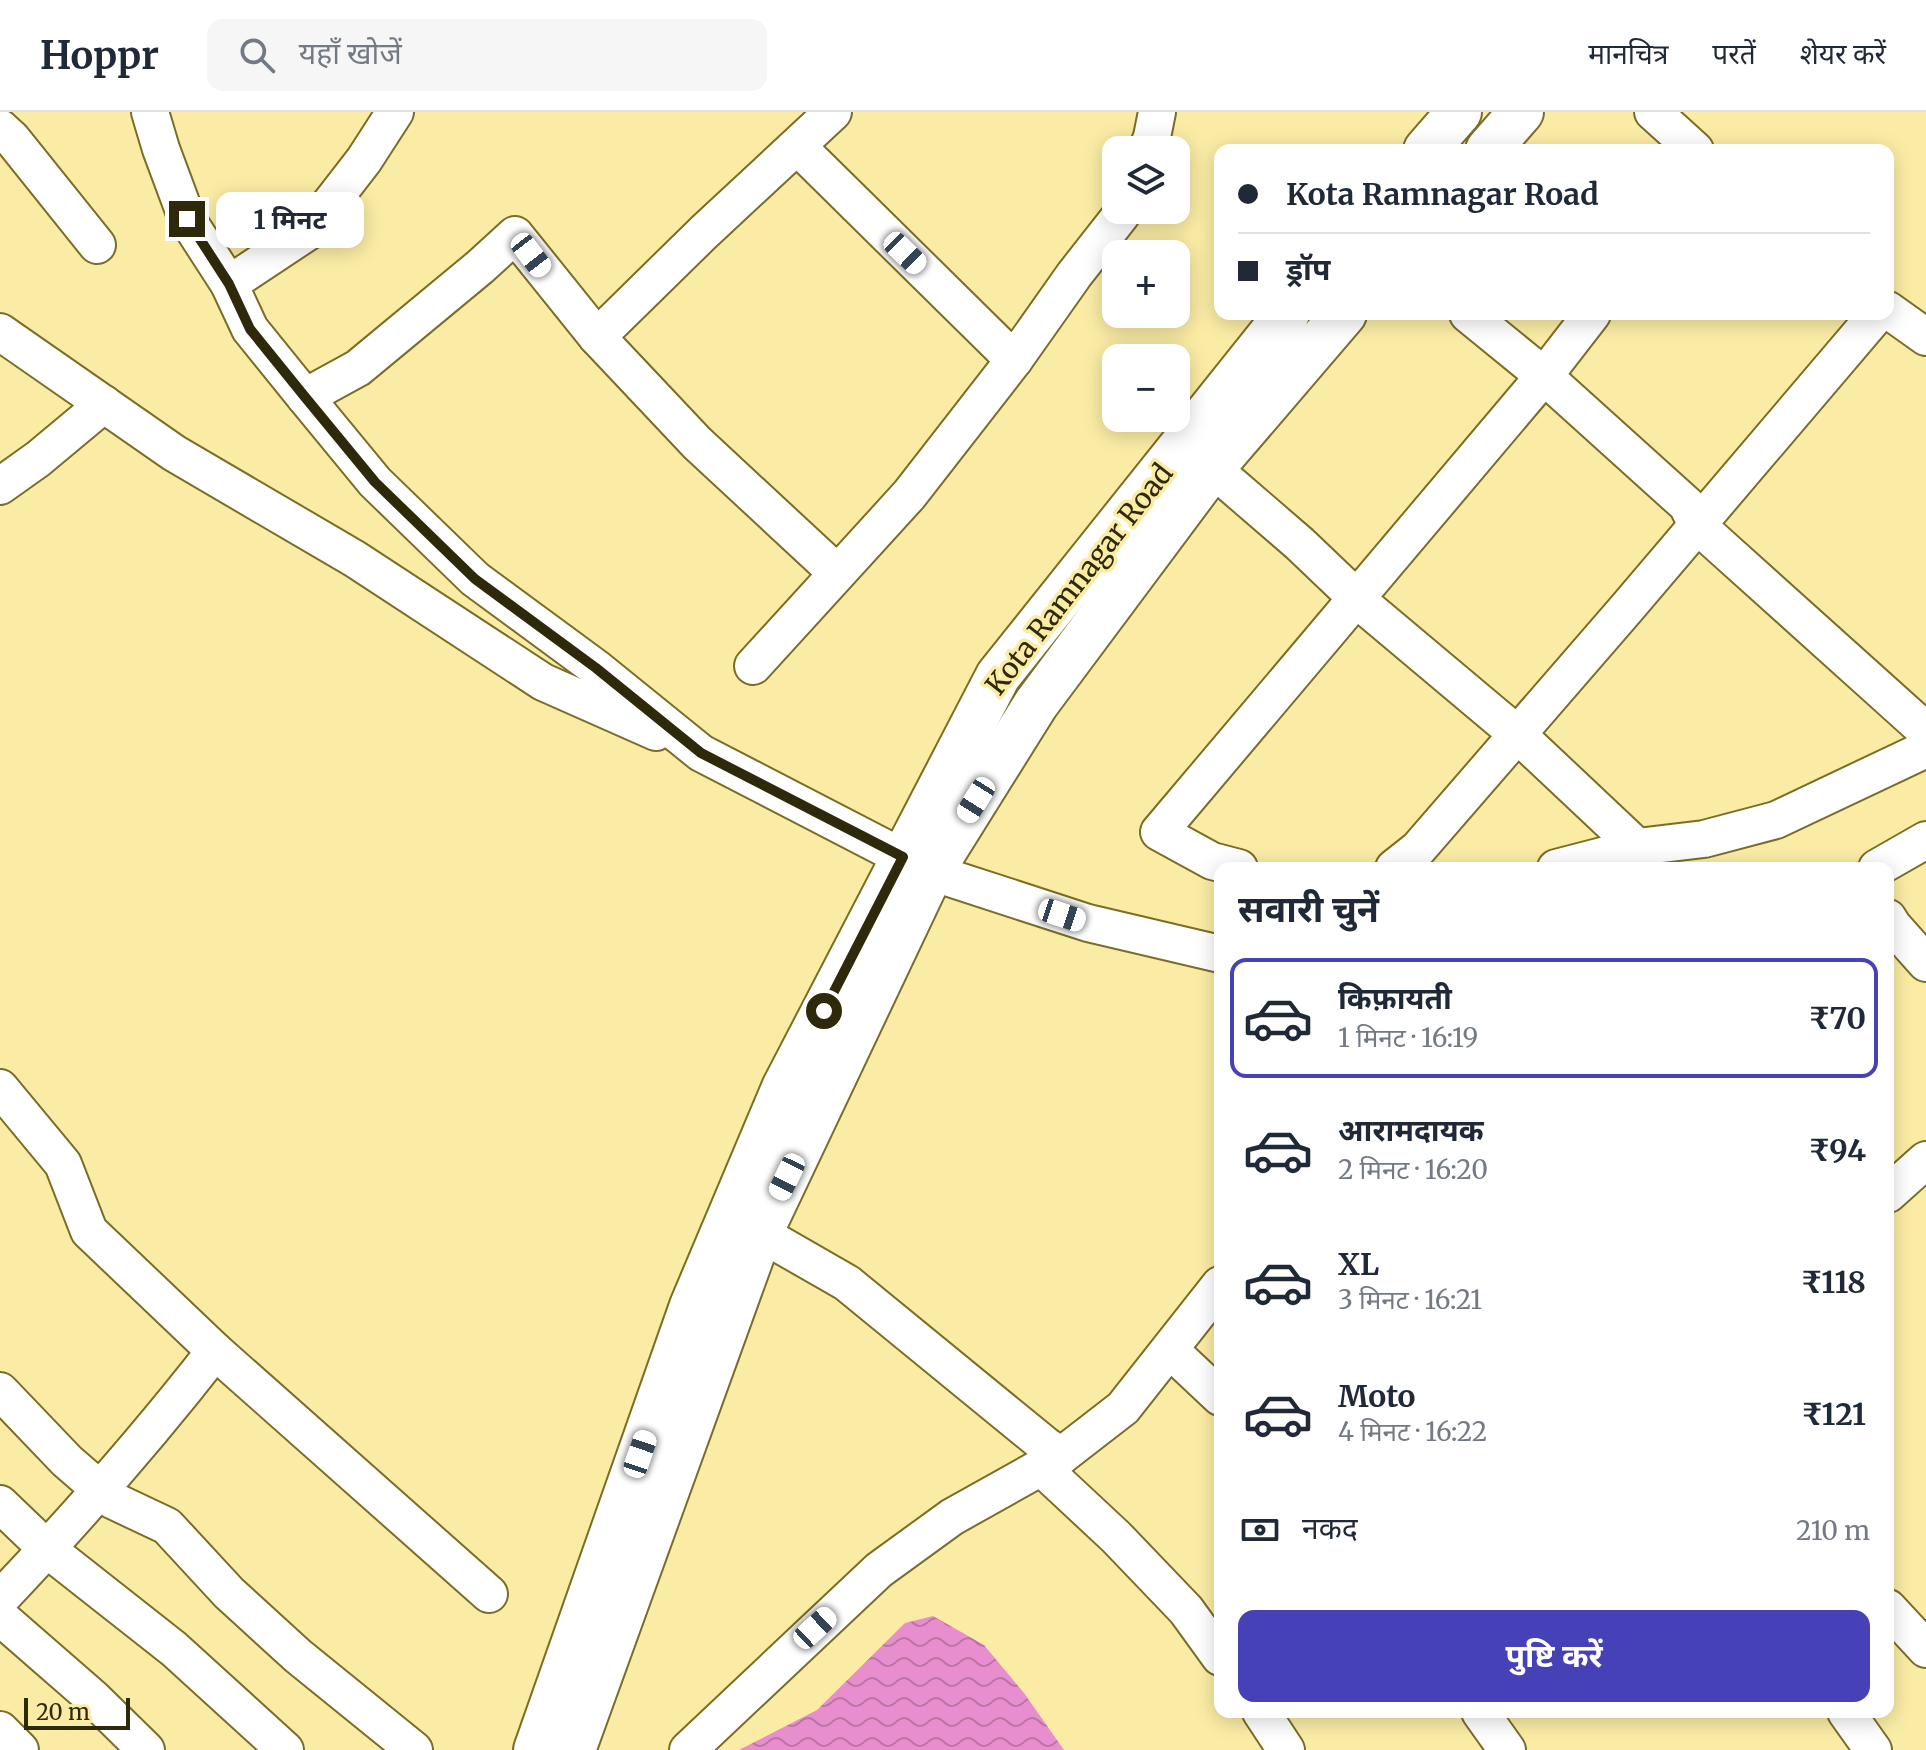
<!DOCTYPE html>
<html lang="hi">
<meta charset="utf-8">
<style>
body{margin:0;font-family:Merriweather,"Noto Sans Devanagari",serif;background:#f6f6f7;color:#1f2937;height:100vh;display:flex;flex-direction:column;font-size:30px;white-space:nowrap}
*{box-sizing:border-box;margin:0}
p{font-size:26px;color:#747a83}
.icon{flex:none;width:44px;height:44px;fill:none;stroke:currentColor;stroke-width:2;stroke-linecap:round;stroke-linejoin:round}
.map{position:relative;flex:1;overflow:hidden}
.panel{position:absolute;left:1214px;top:750px;width:680px;height:856px;display:flex;flex-direction:column;background:#fff;border-radius:16px;box-shadow:0 4px 20px #0003}
.panel>*{flex:none}
.hud{position:absolute;left:1214px;top:32px;width:680px;height:176px;border-radius:16px;box-shadow:0 4px 20px #0003;display:grid;align-content:center;height:176px;padding:0 24px;background:#fff}
.controls{position:absolute;left:1102px;top:24px;display:grid;gap:16px}
.controls a{display:grid;place-items:center;width:88px;height:88px;border-radius:16px;background:#fff;box-shadow:0 4px 20px #0003;font-size:40px}
.scale{position:absolute;left:24px;bottom:20px;width:106px;box-sizing:border-box;padding-left:8px;border:4px solid #2f290b;border-top:0;font-size:22px;line-height:28px;white-space:nowrap;color:#2f290b;-webkit-text-stroke:6px #fbeca5;paint-order:stroke}
.end{position:absolute;width:36px;height:36px;margin:-18px;border:10px solid #2f290b;background:#fff;box-shadow:0 0 0 4px #fff}
.from{border-radius:50%}
.bubble{position:absolute;height:56px;border-radius:16px;background:#fff;box-shadow:0 4px 20px #0003;font-size:26px;font-weight:700;line-height:56px;text-align:center}
.car{position:absolute;width:24px;height:48px;margin:-24px -12px;border-radius:10px;box-shadow:0 0 6px 2px #0007;background:linear-gradient(#fff 24%,#345 0 40%,#fff 0 76%,#345 0 86%,#fff 0)}
.hud b{display:flex;align-items:center;gap:28px;height:76px;font-size:30px}
.hud b+b{border-top:2px solid #e0e1e3}
.hud i{width:20px;height:20px;background:#1f2937}
ul{padding:0;list-style:none}
li{display:flex;align-items:center;gap:24px;height:120px;margin:0 16px 12px;padding:0 8px;border:4px solid transparent;border-radius:16px}
li div{flex:1}
li b{display:block;font-size:30px}
li em{font-style:normal;font-weight:700}
li.selected{border-color:#4641b7}
li>.icon{width:72px;height:72px;stroke-width:1.5}
h2{padding:0 24px;font-size:36px;line-height:96px}
.pay{display:flex;align-items:center;gap:20px;height:88px;padding:0 24px;font-size:30px}
.pay p{margin-inline-start:auto}
.action{display:flex;gap:16px;margin-top:auto;padding:16px 24px}
.action a{flex:1;height:92px;border-radius:16px;background:#4641b7;color:#fff;font-size:32px;font-weight:700;line-height:92px;text-align:center}
header{display:flex;align-items:center;gap:48px;box-sizing:border-box;height:112px;padding:0 40px;background:#fff;border-bottom:2px solid #e0e1e3}
header strong{font-size:38px}
nav{display:flex;gap:44px;margin-inline-start:auto;font-size:28px}
.search{width:560px;height:72px;background:#f6f6f7;display:flex;align-items:center;gap:20px;box-sizing:border-box;padding:0 28px;border-radius:16px;color:#747a83;font-size:30px}
.map>svg:first-child{display:block}
.water{fill:url(#water-waves)}
.lines{fill:none;stroke-linecap:round;stroke-linejoin:round}
.minor-casing{stroke:#7a6d26;stroke-width:40}
.tertiary-casing{stroke:#7a6d26;stroke-width:48}
.minor{stroke:#fff;stroke-width:36}
.tertiary{stroke:#fff;stroke-width:44}
.route{stroke:#2f290b;stroke-width:10}
.labels{text-anchor:middle;dominant-baseline:central;stroke-width:7;stroke-linejoin:round;paint-order:stroke}
.street-label{font-size:28px;fill:#2f290b;stroke:#fbeca5}
</style>
<header>
<strong>Hoppr</strong>
<div class="search"><svg class="icon" aria-label="search" viewBox="0 0 24 24"><circle cx="10" cy="10" r="6"/><path d="M15 15l6 6"/></svg>यहाँ खोजें</div>
<nav><a>मानचित्र</a><a>परतें</a><a>शेयर करें</a></nav>
</header>
<div class="map">
<svg width="1926" height="1638" viewBox="0 0 1926 1638">
<defs>
<pattern id="water-waves" width="16" height="10" patternUnits="userSpaceOnUse" patternTransform="scale(2)"><rect width="16" height="10" fill="#e88ece"/><path d="M0 5q4-4 8 0t8 0" fill="none" stroke="#bc74a5"/></pattern>
</defs>
<rect width="100%" height="100%" fill="#fbeca5"/>
<polygon class="water" points="933,1504 984,1533 1024,1581 1064,1638 739,1638 817,1598 905,1511"/>
<g class="lines">
<defs>
<g id="minor">
<polyline points="150,0 161,37 187,107 229,172 250,217 305,285 375,370 475,467 596,556 701,641 931,760 1088,811 1220,842"/>
<polyline points="1653,0 1695,38"/>
<polyline points="0,16 12,27 97,133"/>
<polyline points="797,34 1014,248"/>
<polyline points="1147,38 1152,25 1157,0"/>
<polyline points="229,172 309,119 364,48 395,0"/>
<polyline points="1888,198 1926,225"/>
<polyline points="1468,202 1544,264 1687,393 1697,413 1926,619"/>
<polyline points="0,220 174,341 355,447 543,570 656,620"/>
<polyline points="597,225 703,121 833,0"/>
<polyline points="305,285 358,256 480,155 515,123 597,225 697,331 837,461"/>
<polyline points="1212,356 1300,432 1367,496 1517,622 1637,735"/>
<polyline points="0,374 38,347 104,292"/>
<polyline points="753,554 909,383 1014,248 1074,163 1121,103 1123,98"/>
<polyline points="1239,756 1212,749 1159,720 1544,264 1592,202"/>
<polyline points="1394,756 1418,737 1626,497 1877,202"/>
<polyline points="1556,756 1637,735 1704,727 1776,708 1926,637"/>
<polyline points="1877,756 1926,728"/>
<polyline points="1888,806 1893,814 1926,851"/>
<polyline points="0,976 63,1052 89,1119 215,1239 489,1482"/>
<polyline points="1888,1082 1926,1048"/>
<polyline points="760,1121 847,1171 1045,1333 1061,1344"/>
<polyline points="1170,1238 1220,1285"/>
<polyline points="0,1279 67,1349 112,1388 167,1414 229,1481 298,1544 414,1638"/>
<polyline points="1041,1355 1116,1425 1186,1498 1220,1545"/>
<polyline points="0,1392 47,1437 174,1537 285,1638"/>
<path d="M0 1487C75 1408 148 1325 215 1239"/>
<polyline points="1888,1496 1926,1537"/>
<polyline points="0,1505 93,1586 146,1638"/>
<polyline points="1261,1600 1286,1638"/>
<polyline points="1480,1600 1507,1638"/>
<polyline points="1846,1600 1873,1638"/>
<polyline points="0,1618 20,1638"/>
<polyline points="688,1638 879,1458 952,1405 1061,1344 1123,1296 1220,1173"/>
</g>
<g id="tertiary">
<polyline points="1426,38 1459,0"/>
<polyline points="1488,38 1521,0"/>
<polyline points="536,1638 692,1194 784,976 998,564 1287,202"/>
<polyline points="573,1638 760,1121 931,760 1036,592 1212,356 1344,202"/>
</g>
</defs>
<use href="#minor" class="minor-casing"/>
<use href="#tertiary" class="tertiary-casing"/>
<use href="#minor" class="minor"/>
<use href="#tertiary" class="tertiary"/>
</g>
<g class="lines">
<polyline class="route" points="187,107 229,172 250,217 305,285 375,370 475,467 596,556 701,641 903,745 824,899"/>
</g>
<g class="labels">
<g class="street-label">
<text transform="translate(1079 467) rotate(-52)">Kota Ramnagar Road</text>
</g>
</g>
</svg>
<div class="controls">
<a><svg class="icon" aria-label="layers" viewBox="0 0 24 24"><path d="M12 4l9 5-9 5-9-5zM3 14l9 5 9-5"/></svg></a>
<a>+</a>
<a>−</a>
</div>
<div class="scale">20 m</div>
<i class="end from" style="left:824px;top:899px"></i>
<i class="end" style="left:187px;top:107px"></i>
<div class="bubble" style="left:216px;top:80px;width:148px">1 मिनट</div>
<i class="car" style="left:905px;top:141px;rotate:134deg"></i>
<i class="car" style="left:531px;top:143px;rotate:142deg"></i>
<i class="car" style="left:976px;top:688px;rotate:212deg"></i>
<i class="car" style="left:1062px;top:803px;rotate:108deg"></i>
<i class="car" style="left:787px;top:1065px;rotate:206deg"></i>
<i class="car" style="left:640px;top:1342px;rotate:19deg"></i>
<i class="car" style="left:815px;top:1516px;rotate:47deg"></i>
<div class="hud">
<b><i class="from"></i>Kota Ramnagar Road</b>
<b><i></i>ड्रॉप</b>
</div>
<section class="panel">
<h2>सवारी चुनें</h2>
<ul>
<li class="selected"><svg class="icon" aria-label="car" viewBox="0 0 24 24"><path d="M5 17H2v-5l4-1 3-4h7l3 4 3 1v5h-3M9 17h6M6 11h13"/><circle cx="7" cy="17" r="2"/><circle cx="17" cy="17" r="2"/></svg><div><b>किफ़ायती</b><p>1 मिनट · 16:19</p></div><em>₹70</em></li>
<li><svg class="icon" aria-label="car" viewBox="0 0 24 24"><path d="M5 17H2v-5l4-1 3-4h7l3 4 3 1v5h-3M9 17h6M6 11h13"/><circle cx="7" cy="17" r="2"/><circle cx="17" cy="17" r="2"/></svg><div><b>आरामदायक</b><p>2 मिनट · 16:20</p></div><em>₹94</em></li>
<li><svg class="icon" aria-label="car" viewBox="0 0 24 24"><path d="M5 17H2v-5l4-1 3-4h7l3 4 3 1v5h-3M9 17h6M6 11h13"/><circle cx="7" cy="17" r="2"/><circle cx="17" cy="17" r="2"/></svg><div><b>XL</b><p>3 मिनट · 16:21</p></div><em>₹118</em></li>
<li><svg class="icon" aria-label="car" viewBox="0 0 24 24"><path d="M5 17H2v-5l4-1 3-4h7l3 4 3 1v5h-3M9 17h6M6 11h13"/><circle cx="7" cy="17" r="2"/><circle cx="17" cy="17" r="2"/></svg><div><b>Moto</b><p>4 मिनट · 16:22</p></div><em>₹121</em></li>
</ul>
<div class="pay"><svg class="icon" aria-label="cash" viewBox="0 0 24 24"><path d="M3 7h18v10H3z"/><circle cx="12" cy="12" r="2"/></svg>नकद<p>210 m</p></div>
<div class="action"><a>पुष्टि करें</a></div>
</section>
</div>
